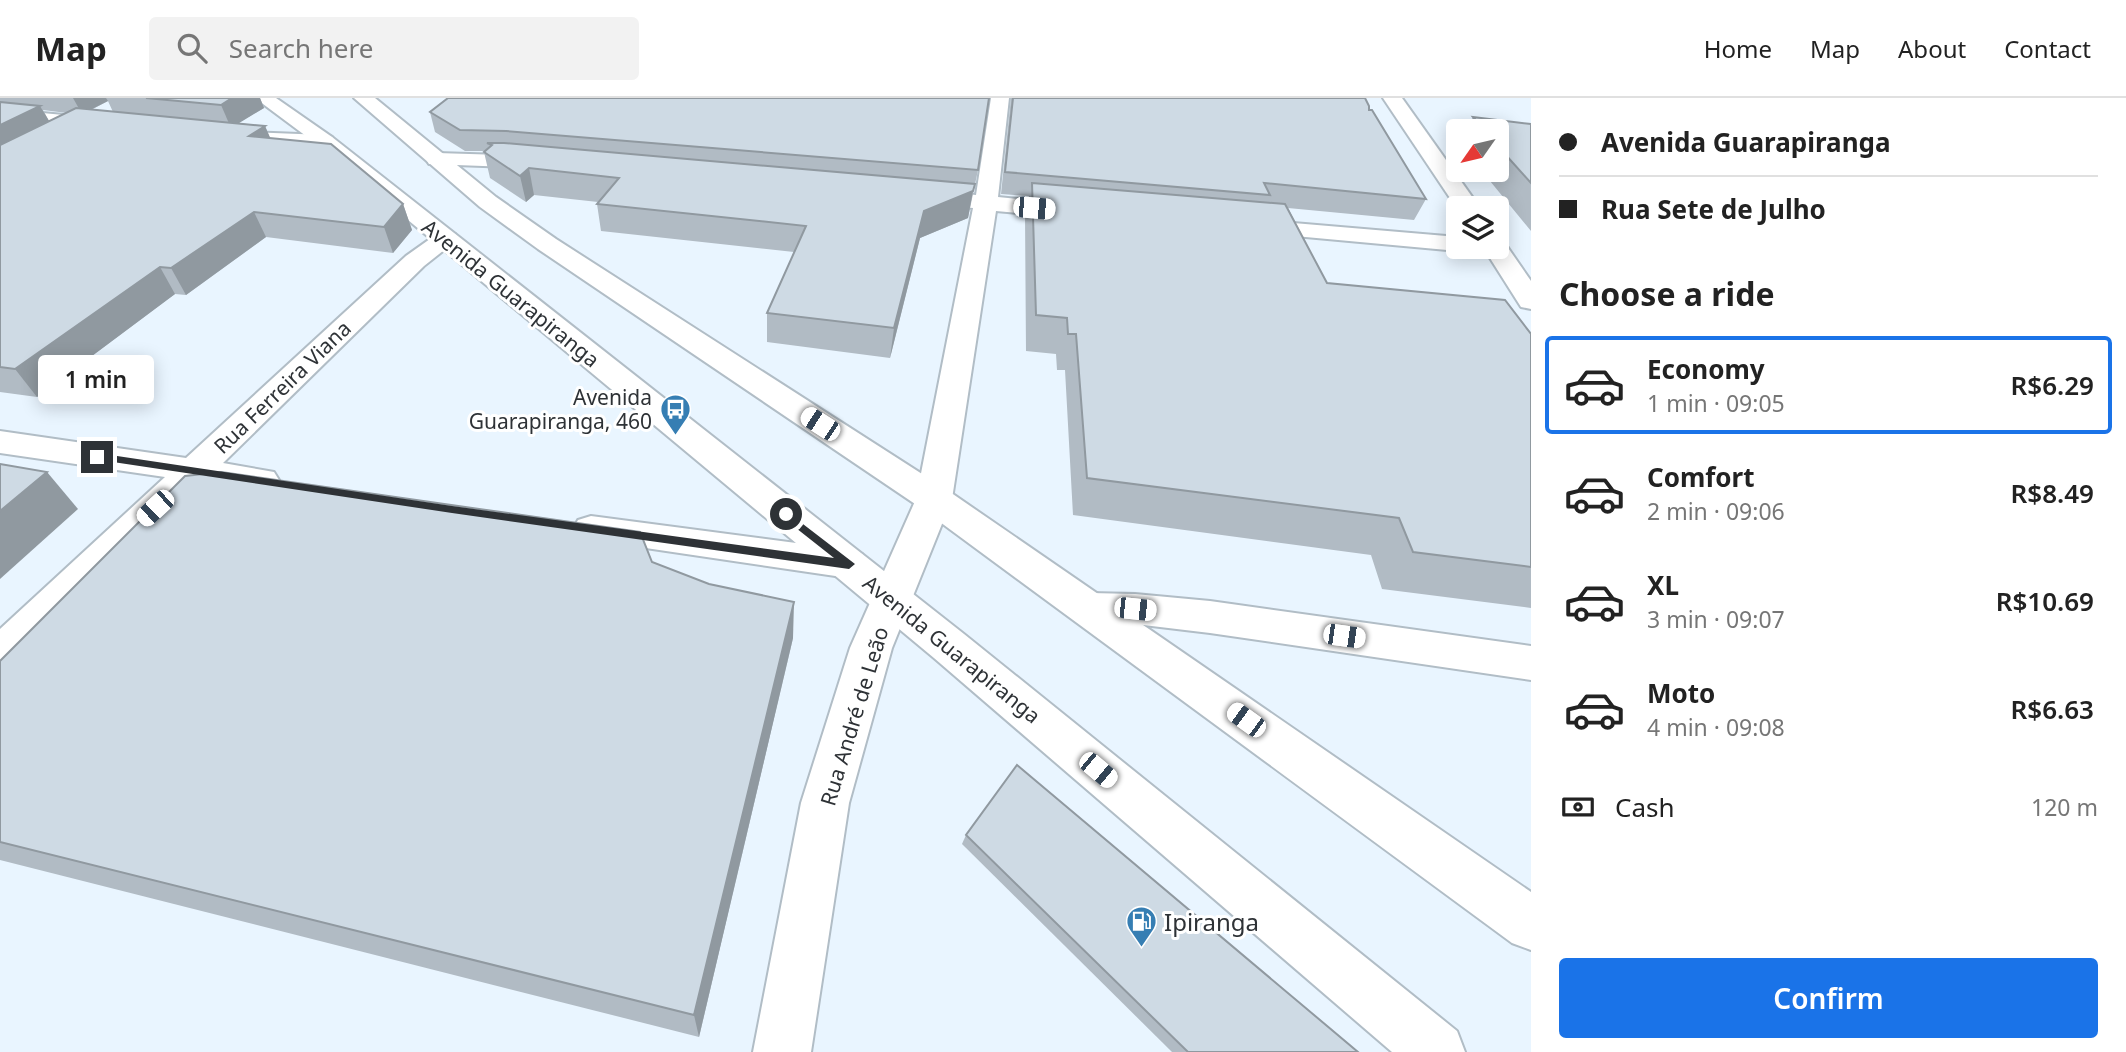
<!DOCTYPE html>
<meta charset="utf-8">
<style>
body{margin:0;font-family:"Noto Sans",sans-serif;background:#f2f2f2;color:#222;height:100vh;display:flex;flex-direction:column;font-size:26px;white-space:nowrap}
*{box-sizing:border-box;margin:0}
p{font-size:23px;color:#767676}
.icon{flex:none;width:38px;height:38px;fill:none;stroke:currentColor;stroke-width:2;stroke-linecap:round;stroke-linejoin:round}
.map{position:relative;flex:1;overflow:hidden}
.side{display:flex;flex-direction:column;background:#fff;width:595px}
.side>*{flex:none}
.top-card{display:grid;align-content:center;height:154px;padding:0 28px;background:#fff}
.needle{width:46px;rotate:236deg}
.buttons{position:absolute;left:1446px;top:21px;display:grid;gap:14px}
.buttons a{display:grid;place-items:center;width:63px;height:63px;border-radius:7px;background:#fff;box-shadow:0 4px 18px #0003;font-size:35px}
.end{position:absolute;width:32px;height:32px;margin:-16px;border:9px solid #2e3236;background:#fff;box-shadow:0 0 0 4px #fff}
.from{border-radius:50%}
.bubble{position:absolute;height:49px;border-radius:7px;background:#fff;box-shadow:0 4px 18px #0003;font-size:23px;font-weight:600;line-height:49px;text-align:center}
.car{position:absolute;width:21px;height:42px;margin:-21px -10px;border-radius:9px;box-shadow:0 0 5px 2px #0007;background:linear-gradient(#fff 24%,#345 0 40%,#fff 0 76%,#345 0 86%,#fff 0)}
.top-card b{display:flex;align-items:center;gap:24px;height:66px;font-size:26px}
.top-card b+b{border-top:2px solid #e0e0e0}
.top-card i{width:18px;height:18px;background:#222}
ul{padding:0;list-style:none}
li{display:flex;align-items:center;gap:21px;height:98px;margin:0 14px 10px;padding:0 14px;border:4px solid transparent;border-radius:7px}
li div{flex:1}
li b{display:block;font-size:26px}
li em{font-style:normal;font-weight:600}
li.active{border-color:#1a73e8}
li>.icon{width:63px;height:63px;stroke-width:1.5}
h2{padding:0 28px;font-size:32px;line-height:84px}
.pay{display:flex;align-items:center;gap:18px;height:77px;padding:0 28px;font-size:26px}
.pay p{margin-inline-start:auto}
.cta{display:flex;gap:14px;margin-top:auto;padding:14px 28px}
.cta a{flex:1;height:80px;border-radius:7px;background:#1a73e8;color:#fff;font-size:28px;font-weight:600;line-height:80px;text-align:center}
header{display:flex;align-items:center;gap:42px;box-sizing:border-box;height:98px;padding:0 35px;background:#fff;border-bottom:2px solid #e0e0e0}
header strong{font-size:33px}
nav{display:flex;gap:38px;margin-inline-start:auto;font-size:24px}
.search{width:490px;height:63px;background:#f2f2f2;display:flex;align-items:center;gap:18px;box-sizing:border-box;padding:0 24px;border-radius:7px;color:#767676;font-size:26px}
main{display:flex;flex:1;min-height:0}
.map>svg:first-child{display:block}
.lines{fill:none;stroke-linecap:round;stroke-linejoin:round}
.minor-casing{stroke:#b1bdc6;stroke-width:4}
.major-casing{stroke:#b1bdc6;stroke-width:4}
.minor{fill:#fff;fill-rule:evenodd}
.major{fill:#fff;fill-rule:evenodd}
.wall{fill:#b1bbc4;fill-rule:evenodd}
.shaded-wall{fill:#9099a0}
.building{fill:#cedae4;stroke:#9099a0;stroke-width:2}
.route{fill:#2e3236}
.labels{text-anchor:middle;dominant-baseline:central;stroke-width:6;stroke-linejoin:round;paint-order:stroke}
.street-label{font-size:21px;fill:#2e3236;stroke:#fff}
.poi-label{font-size:21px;fill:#2e3236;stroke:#fff;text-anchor:end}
.near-poi-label{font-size:24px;fill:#2e3236;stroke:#fff;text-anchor:start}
</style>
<header>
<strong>Map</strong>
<div class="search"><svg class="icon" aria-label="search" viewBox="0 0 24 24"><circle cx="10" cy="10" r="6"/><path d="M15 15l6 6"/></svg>Search here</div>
<nav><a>Home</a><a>Map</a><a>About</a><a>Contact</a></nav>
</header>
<main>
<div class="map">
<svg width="1531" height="954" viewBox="0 0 1531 954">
<rect width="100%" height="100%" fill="#e9f5ff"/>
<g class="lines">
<defs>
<g id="minor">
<polygon points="991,0 1009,0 998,99 1080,107 1088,109 1092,114 1088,119 1080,121 996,113 952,401 892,550 849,705 811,954 753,954 801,705 850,550 916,401 973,110 920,105 912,103 909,98 912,93 920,91 976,97"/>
<polygon points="1383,0 1402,0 1480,110 1458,112"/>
<polygon points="0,11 106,21 113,23 116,27 113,31 106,33 0,23"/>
<polygon points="250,34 325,37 332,39 335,43 332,47 325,49 243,44 240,40 243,36"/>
<polygon points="437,55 536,58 544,59 547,64 544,69 536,70 429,66 426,61 429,56"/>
<polygon points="1248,121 1458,139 1458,149 1469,149 1458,153 1239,133 1236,128 1239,123"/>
<polygon points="446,134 455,136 458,141 424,168 223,365 274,374 279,382 274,390 262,394 202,385 15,568 0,573 0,531 165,379 0,355 0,333 186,360 406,158 437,136"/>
<polygon points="1496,142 1504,144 1531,183 1531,211 1521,209 1483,149 1496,149"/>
<polygon points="591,418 849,452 862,456 868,466 862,476 849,480 578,440 573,431 578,422"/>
<polygon points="1090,495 1135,496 1210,503 1531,548 1531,582 1210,535 1135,526 1090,525 1076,521 1070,510 1076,499"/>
</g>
<g id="major">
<polygon points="255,0 276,0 332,39 964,536 1457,933 1465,954 1392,954 934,560 318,47"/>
<polygon points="354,0 375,0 496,99 556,141 947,392 1531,794 1531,852 1512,845 921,410 538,151 480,109"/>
</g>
</defs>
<use href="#minor" class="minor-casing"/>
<use href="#major" class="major-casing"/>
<use href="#minor" class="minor"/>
<use href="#major" class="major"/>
</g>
<g class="wall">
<path d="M0 0H260L264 10 238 25 265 28 270 40 403 106 412 132 393 155 266 139 186 197 175 196 37 299 0 294ZM108 3 113 14 91 12ZM43 12 67 15 49 23Z"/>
<polygon points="1011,0 1365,0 1369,12 1426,101 1414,122 1288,110 1327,185 1531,236 1531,510 1382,491 1371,457 1073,417 1065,272 1057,272 1056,256 1026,253 1025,117 1029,98 1001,96"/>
<polygon points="430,14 978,72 968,120 920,140 890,260 767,244 767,215 794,154 601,133 597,106 598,104 534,97 526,104 490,80 484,54 485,53 465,53 435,34"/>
<polygon points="1473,19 1531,26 1531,133 1481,72 1496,72 1496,33 1465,33"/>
<polygon points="652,464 709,486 793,540 699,939 0,762 0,563"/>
<polygon points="966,737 1358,954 1172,954 962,746"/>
</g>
<g class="shaded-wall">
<polygon points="73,0 106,0 108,3 82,16"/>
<polygon points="232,0 260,0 264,10 231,30 221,7"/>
<polygon points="40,8 54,31 0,58 0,27"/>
<polygon points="265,28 275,51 249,38"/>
<polygon points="529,70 534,97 526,104 520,78"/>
<polygon points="973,93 968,120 920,140 890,260 894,230 924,113"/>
<polygon points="403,106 412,132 393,155 384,129"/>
<polygon points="254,114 266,139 186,197 171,170"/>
<polygon points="160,169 175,196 37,299 15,271"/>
<polygon points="47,374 78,411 0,481 0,413"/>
<polygon points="794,504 793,540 699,939 694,917"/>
</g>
<g class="building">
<polygon points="146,0 232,0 221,7"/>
<polygon points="448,0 989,0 978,72 506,33 460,32 430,14"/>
<polygon points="1013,0 1365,0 1369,8 1369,12 1372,12 1426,101 1264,85 1270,97 1005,74"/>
<polygon points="0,4 40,8 0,27"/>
<polygon points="76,10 265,28 249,38 331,46 403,106 384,129 254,114 171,170 160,169 15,271 0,269 0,47"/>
<polygon points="1473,19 1531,26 1531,85 1496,46 1496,33 1485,33"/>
<polygon points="487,45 504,45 975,86 973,93 924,113 894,230 767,215 806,128 597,106 619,80 529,70 520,78 484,54 492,47"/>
<polygon points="1032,85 1285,106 1327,185 1505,202 1531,236 1531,469 1413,454 1399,420 1087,380 1076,236 1068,236 1067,220 1036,217"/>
<polygon points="0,366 47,374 0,413"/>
<polygon points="221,374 640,434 652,464 709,486 794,504 694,917 0,744 0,563 185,378"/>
<polygon points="1017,667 1358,954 1188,954 966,737"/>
</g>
<polygon class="route" points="97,355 452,408 834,460 782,419 782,414 786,413 855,466 849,471 452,415 93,361 92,359"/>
<defs>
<symbol id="bus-pin" viewBox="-11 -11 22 30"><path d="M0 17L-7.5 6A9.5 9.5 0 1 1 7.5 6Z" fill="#367eb3" stroke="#fff"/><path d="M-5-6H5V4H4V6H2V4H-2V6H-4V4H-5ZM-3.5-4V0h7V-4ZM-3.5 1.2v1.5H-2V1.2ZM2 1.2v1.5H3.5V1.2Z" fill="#fff"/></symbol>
<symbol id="fuel-pin" viewBox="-11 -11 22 30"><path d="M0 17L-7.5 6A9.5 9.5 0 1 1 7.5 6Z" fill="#367eb3" stroke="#fff"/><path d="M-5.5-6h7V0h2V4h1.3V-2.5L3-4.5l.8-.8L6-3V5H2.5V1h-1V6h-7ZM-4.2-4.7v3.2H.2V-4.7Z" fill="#fff"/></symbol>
</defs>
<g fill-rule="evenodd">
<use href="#bus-pin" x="658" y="294" width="35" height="47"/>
<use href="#fuel-pin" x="1124" y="806" width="35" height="47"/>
</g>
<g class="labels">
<g class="street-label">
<text transform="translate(511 195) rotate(39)">Avenida Guarapiranga</text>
<text transform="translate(282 289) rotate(-44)">Rua Ferreira Viana</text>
<text transform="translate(952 551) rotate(39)">Avenida Guarapiranga</text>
<text transform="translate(854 618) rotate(-73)">Rua André de Leão</text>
</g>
<g class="poi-label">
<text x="652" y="299">Avenida<tspan x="652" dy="24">Guarapiranga, 460</tspan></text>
</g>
<g class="near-poi-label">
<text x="1164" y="823">Ipiranga</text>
</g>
</g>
</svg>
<div class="buttons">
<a><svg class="needle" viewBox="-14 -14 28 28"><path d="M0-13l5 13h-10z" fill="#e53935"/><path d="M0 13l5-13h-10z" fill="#767676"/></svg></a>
<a><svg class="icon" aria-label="layers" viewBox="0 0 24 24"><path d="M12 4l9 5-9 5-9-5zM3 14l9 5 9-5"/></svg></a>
</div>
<i class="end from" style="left:786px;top:416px"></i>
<i class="end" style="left:97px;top:359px"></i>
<div class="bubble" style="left:38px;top:257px;width:116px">1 min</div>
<i class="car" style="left:1034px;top:110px;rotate:95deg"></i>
<i class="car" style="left:820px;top:326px;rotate:303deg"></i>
<i class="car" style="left:155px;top:410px;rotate:227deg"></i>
<i class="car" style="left:1135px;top:511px;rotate:96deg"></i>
<i class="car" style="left:1344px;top:538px;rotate:98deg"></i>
<i class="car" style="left:1246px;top:622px;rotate:306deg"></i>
<i class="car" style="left:1098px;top:672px;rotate:130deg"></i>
</div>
<section class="side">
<div class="top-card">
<b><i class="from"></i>Avenida Guarapiranga</b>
<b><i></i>Rua Sete de Julho</b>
</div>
<h2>Choose a ride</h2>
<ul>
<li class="active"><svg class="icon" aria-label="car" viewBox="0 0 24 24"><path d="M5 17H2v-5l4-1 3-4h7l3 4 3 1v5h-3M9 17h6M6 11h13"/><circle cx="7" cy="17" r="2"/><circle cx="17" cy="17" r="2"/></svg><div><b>Economy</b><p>1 min · 09:05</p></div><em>R$6.29</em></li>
<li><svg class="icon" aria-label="car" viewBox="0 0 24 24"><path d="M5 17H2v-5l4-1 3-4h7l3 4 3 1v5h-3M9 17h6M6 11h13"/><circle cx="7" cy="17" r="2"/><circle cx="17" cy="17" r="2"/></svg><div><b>Comfort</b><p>2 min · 09:06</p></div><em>R$8.49</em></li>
<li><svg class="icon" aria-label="car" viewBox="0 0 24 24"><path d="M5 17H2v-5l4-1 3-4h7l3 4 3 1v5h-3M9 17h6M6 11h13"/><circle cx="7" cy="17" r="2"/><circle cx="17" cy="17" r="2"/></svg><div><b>XL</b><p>3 min · 09:07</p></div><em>R$10.69</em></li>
<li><svg class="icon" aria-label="car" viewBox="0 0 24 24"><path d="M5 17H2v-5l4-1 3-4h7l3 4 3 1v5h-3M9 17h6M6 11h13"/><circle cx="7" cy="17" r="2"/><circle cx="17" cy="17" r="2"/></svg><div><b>Moto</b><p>4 min · 09:08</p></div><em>R$6.63</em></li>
</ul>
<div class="pay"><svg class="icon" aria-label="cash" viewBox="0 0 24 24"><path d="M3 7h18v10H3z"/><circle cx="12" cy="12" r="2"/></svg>Cash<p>120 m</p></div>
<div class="cta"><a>Confirm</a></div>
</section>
</main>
